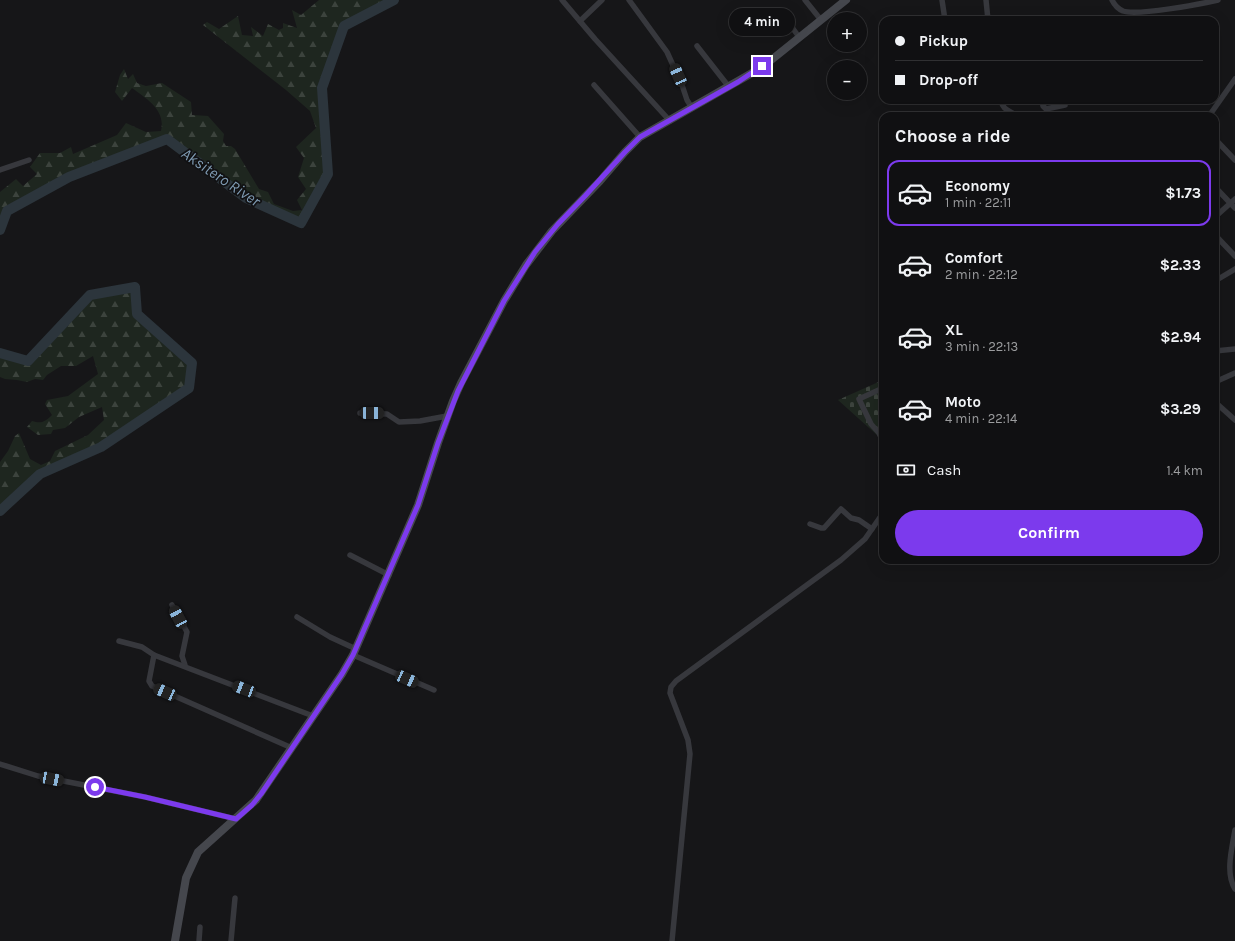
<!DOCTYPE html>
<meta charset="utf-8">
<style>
body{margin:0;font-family:Karla,sans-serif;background:#1e1e20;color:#f1f3f6;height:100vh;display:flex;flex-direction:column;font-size:15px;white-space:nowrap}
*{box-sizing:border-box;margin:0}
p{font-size:13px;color:#9c9d9f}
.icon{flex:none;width:22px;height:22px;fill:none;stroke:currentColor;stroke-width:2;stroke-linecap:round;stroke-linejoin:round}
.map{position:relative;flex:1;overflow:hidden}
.sheet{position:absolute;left:879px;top:112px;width:340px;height:452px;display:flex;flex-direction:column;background:#101012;border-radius:12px;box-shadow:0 4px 16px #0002,0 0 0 1px #303032}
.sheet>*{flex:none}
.hud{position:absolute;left:879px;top:16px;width:340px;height:88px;border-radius:12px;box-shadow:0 4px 16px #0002,0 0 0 1px #303032;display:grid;align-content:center;height:88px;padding:0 16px;background:#101012}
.buttons{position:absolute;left:827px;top:12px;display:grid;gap:8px}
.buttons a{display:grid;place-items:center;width:40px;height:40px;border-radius:50%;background:#101012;box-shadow:0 4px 16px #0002,0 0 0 1px #303032;font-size:20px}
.end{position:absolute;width:18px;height:18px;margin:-9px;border:5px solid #7c3aed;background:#fff;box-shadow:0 0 0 2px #fff}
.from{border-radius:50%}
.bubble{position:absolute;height:28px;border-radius:14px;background:#101012;box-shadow:0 4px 16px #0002,0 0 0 1px #303032;font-size:13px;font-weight:700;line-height:28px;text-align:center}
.car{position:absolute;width:12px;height:24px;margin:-12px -6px;border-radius:5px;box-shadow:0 0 3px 1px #0007;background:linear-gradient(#222 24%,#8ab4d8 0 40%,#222 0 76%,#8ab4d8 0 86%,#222 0)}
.hud b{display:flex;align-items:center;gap:14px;height:38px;font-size:15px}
.hud b+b{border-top:1px solid #303032}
.hud i{width:10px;height:10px;background:#f1f3f6}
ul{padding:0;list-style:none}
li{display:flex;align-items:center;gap:12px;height:66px;margin:0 8px 6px;padding:0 8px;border:2px solid transparent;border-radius:12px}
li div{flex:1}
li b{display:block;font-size:15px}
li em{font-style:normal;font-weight:700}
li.on{border-color:#7c3aed}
li>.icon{width:36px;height:36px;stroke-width:1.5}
h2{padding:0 16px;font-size:18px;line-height:48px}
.pay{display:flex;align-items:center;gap:10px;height:44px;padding:0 16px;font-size:15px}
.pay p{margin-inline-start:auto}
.action{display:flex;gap:8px;margin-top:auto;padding:8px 16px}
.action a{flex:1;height:46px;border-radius:24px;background:#7c3aed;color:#fff;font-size:16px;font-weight:700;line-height:46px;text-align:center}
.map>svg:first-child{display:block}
.forest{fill:url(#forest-firs)}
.cemetery{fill:url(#cemetery-stones)}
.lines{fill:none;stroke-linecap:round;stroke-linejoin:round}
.river{stroke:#2c353c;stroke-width:10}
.street{stroke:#37383d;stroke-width:5.5}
.secondary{stroke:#45474d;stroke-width:8}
.route{stroke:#7c3aed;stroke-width:5}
.labels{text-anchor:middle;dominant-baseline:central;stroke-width:3.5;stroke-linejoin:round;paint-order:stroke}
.water-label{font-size:16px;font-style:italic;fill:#7f9bb3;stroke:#111113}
</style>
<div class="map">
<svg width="1235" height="941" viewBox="0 0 1235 941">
<defs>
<pattern id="forest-firs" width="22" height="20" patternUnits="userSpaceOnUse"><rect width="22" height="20" fill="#1e261f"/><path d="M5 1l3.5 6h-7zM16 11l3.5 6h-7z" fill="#3c433d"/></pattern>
<pattern id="cemetery-stones" width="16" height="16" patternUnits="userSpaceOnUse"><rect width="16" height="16" fill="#1e261f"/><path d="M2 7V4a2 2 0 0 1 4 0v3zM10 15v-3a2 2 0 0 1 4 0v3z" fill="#3c433d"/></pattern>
</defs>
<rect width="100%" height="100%" fill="#161618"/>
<g class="forest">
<path d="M319 0H394L344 27 322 88 328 174 301 223 246 198 167 139 69 177 6 214 0 229V192L16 179 23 186 37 174 30 167 40 153H60L71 147 73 154 117 135 126 123 146 132 161 131C166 110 147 99 132 88L122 101 115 92 120 75 124 69 128 79 133 74 137 83 146 86 162 83 191 102 192 115 208 116 224 134 223 141 226 146H231L235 149 259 189 268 192 274 204 293 211 302 210 297 200 306 189 298 177 304 158 296 147 316 128 310 111 286 90 203 25 207 22 219 29 238 16 242 35 253 36 251 27 263 36 268 24 279 30 283 28V23L297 28 292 10 301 15Z"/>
<path d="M135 287 136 310 192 363 189 388 101 447 40 474 0 511V462L8 451 15 436 19 433 30 459 41 465 50 461 55 451 88 435 104 420 102 407 79 417 65 428 53 430 51 434 38 435 27 427 32 421C41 424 45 422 52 415L45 404 47 400 68 396 98 374 93 356 76 366H61L47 375 43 380 35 379 27 382 17 380 5 379 0 377V353L28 361 90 295Z"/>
</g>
<polygon class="cemetery" points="883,380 883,448 878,436 838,400"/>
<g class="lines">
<g class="river">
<polyline points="0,230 7,211 69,177 167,139 246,198 301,223 328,174 322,88 344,26 394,0"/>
<polyline points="0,353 28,361 90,295 135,287 137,314 192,363 189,388 101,447 40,474 0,511"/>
</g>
<g class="street">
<polyline points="562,0 595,39 670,121"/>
<polyline points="629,0 667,52 682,85 687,100 692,108"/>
<polyline points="805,0 821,20"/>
<polyline points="942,0 945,20"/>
<polyline points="986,0 988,20"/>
<path d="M1112 0C1114 4 1118 9 1123 11 1137 16 1201 4 1218 0"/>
<polyline points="785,11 786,19 799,37"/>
<polyline points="580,21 602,0"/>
<polyline points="697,46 729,87"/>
<polyline points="594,85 640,137"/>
<path d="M1001 100C1003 111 1009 110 1017 116"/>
<polyline points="1042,100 1043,106 1046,109 1065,105"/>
<polyline points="1209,116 1235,79"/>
<polyline points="1215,139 1235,160"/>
<polyline points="0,170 29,160"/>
<polyline points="1215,187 1235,208"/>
<polyline points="1215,217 1235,199"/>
<polyline points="1215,235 1235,256"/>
<polyline points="1215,281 1235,269"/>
<polyline points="1215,351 1235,349"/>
<polyline points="1215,382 1235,373"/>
<polyline points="883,388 859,399 871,424 879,433 883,442"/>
<polyline points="1215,402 1235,420"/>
<polyline points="360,413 387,414 399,422 420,421 447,416"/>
<polyline points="810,524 821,528 824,528 841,509 851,518 859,520 872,529"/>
<polyline points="350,555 389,575"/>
<polyline points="172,605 187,632 182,656 185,665"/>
<polyline points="297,617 330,637 356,649"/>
<polyline points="119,641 142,647 154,655"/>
<polyline points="353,655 434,690"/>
<polyline points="292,748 152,686 149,681 154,655 313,716"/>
<polyline points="0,764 38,776 145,797 236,819"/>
<path d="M1235 830C1232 848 1225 873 1235 889"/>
<polyline points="199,941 200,927"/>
<polyline points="231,941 235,898"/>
<polyline points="672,941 690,754 688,740 670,693 671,687 676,681 841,560 865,539 883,513"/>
</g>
<polyline class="secondary" points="175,941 186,878 198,852 256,800 342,674 353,655 418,505 438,443 453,401 461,383 504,301 526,265 552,231 600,181 625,152 640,137 752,73 770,61 846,0"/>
</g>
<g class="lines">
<polyline class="route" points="95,787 145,797 236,819 252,805 261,794 342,674 353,655 418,505 438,443 458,391 504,301 535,252 558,224 585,196 625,152 640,137 738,82 762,66"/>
</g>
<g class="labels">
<g class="water-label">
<text transform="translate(221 177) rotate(34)">Aksitero River</text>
</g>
</g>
</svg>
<div class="buttons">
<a>+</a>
<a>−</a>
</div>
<i class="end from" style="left:95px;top:787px"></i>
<i class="end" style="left:762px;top:66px"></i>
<div class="bubble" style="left:729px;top:8px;width:66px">4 min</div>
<i class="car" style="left:678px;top:75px;rotate:336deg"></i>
<i class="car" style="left:372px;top:413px;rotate:91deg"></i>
<i class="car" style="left:178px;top:617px;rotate:332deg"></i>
<i class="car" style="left:407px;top:679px;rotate:114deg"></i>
<i class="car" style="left:244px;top:689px;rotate:291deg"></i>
<i class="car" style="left:165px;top:692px;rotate:294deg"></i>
<i class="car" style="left:52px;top:779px;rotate:101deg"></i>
<div class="hud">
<b><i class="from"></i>Pickup</b>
<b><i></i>Drop-off</b>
</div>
<section class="sheet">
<h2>Choose a ride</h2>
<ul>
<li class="on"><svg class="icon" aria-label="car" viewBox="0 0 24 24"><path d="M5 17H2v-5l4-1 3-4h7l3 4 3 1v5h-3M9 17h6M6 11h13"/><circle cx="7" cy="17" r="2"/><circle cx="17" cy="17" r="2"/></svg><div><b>Economy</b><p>1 min · 22:11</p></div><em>$1.73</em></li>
<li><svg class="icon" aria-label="car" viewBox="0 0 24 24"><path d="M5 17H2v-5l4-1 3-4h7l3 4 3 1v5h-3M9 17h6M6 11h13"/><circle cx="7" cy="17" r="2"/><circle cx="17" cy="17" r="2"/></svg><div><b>Comfort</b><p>2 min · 22:12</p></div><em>$2.33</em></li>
<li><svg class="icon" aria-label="car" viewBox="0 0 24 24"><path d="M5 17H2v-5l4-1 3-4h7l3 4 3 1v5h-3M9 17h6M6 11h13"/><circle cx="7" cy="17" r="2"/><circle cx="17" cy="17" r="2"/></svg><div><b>XL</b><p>3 min · 22:13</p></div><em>$2.94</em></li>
<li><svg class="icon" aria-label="car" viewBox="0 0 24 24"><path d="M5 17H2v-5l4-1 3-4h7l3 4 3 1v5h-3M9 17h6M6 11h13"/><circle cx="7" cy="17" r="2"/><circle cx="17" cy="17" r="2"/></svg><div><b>Moto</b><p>4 min · 22:14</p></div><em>$3.29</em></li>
</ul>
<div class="pay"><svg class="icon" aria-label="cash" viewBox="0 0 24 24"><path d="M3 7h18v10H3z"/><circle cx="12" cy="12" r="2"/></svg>Cash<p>1.4 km</p></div>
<div class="action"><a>Confirm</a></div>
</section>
</div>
